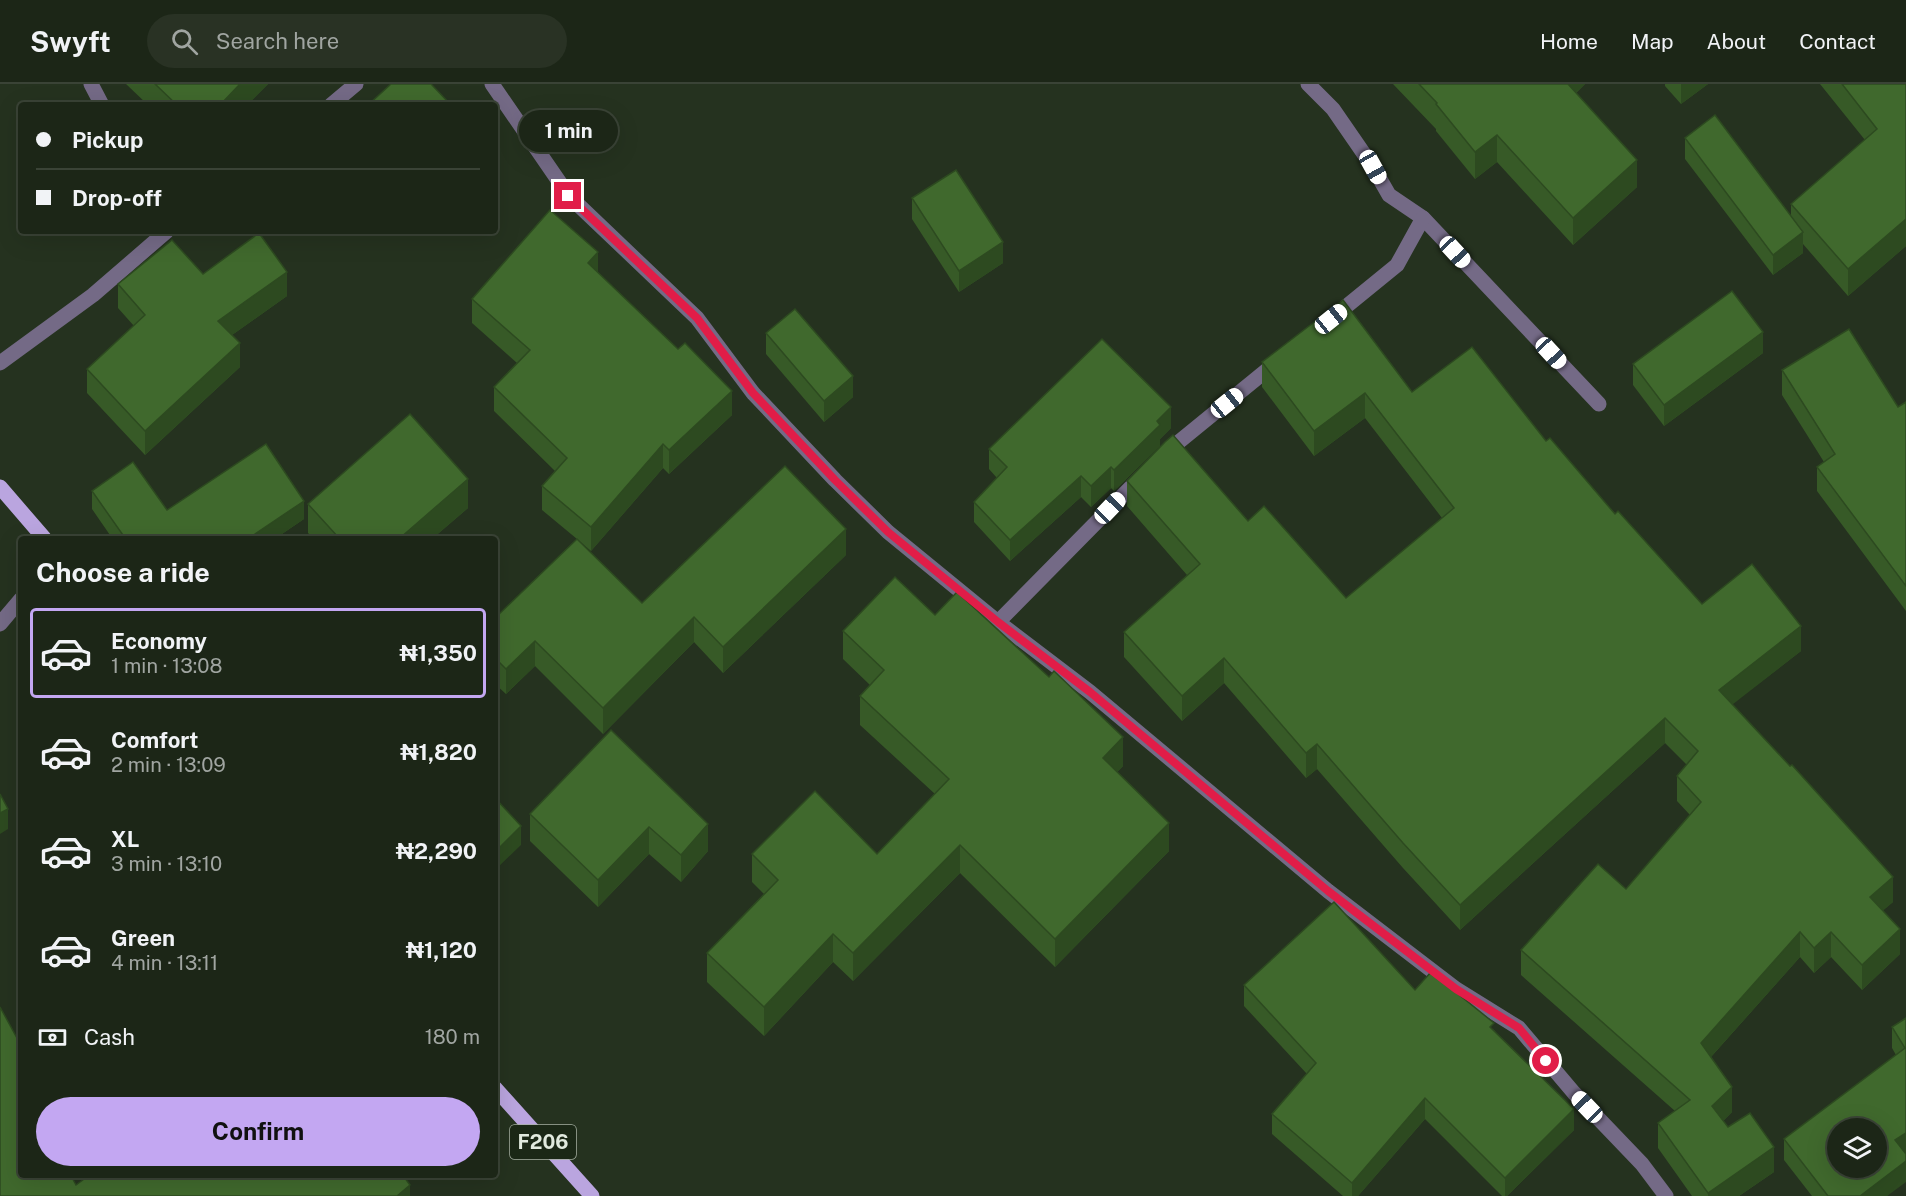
<!DOCTYPE html>
<meta charset="utf-8">
<style>
body{margin:0;font-family:"Public Sans",sans-serif;background:#293224;color:#f1f3f6;height:100vh;display:flex;flex-direction:column;font-size:22px;white-space:nowrap}
*{box-sizing:border-box;margin:0}
p{font-size:20px;color:#a0a5a1}
.icon{flex:none;width:33px;height:33px;fill:none;stroke:currentColor;stroke-width:2;stroke-linecap:round;stroke-linejoin:round}
.map{position:relative;flex:1;overflow:hidden}
.drawer{position:absolute;left:18px;top:452px;width:480px;height:642px;display:flex;flex-direction:column;background:#1c2617;border-radius:6px;box-shadow:0 6px 24px #0002,0 0 0 2px #3a4336}
.drawer>*{flex:none}
.guide{position:absolute;left:18px;top:18px;width:480px;height:132px;border-radius:6px;box-shadow:0 6px 24px #0002,0 0 0 2px #3a4336;display:grid;align-content:center;height:132px;padding:0 18px;background:#1c2617}
.tools{position:absolute;left:1827px;top:1034px;display:grid;gap:12px}
.tools a{display:grid;place-items:center;width:60px;height:60px;border-radius:50%;background:#1c2617;box-shadow:0 6px 24px #0002,0 0 0 2px #3a4336;font-size:30px}
.end{position:absolute;width:27px;height:27px;margin:-14px;border:8px solid #e11d48;background:#fff;box-shadow:0 0 0 3px #fff}
.from{border-radius:50%}
.bubble{position:absolute;height:42px;border-radius:21px;background:#1c2617;box-shadow:0 6px 24px #0002,0 0 0 2px #3a4336;font-size:20px;font-weight:700;line-height:42px;text-align:center}
.car{position:absolute;width:18px;height:36px;margin:-18px -9px;border-radius:8px;box-shadow:0 0 4px 2px #0007;background:linear-gradient(#fff 24%,#345 0 40%,#fff 0 76%,#345 0 86%,#fff 0)}
.guide b{display:flex;align-items:center;gap:21px;height:57px;font-size:22px}
.guide b+b{border-top:2px solid #3a4336}
.guide i{width:15px;height:15px;background:#f1f3f6}
ul{padding:0;list-style:none}
li{display:flex;align-items:center;gap:18px;height:90px;margin:0 12px 9px;padding:0 6px;border:3px solid transparent;border-radius:6px}
li div{flex:1}
li b{display:block;font-size:22px}
li em{font-style:normal;font-weight:700}
li.current{border-color:#c3a7f2}
li>.icon{width:54px;height:54px;stroke-width:1.5}
h2{padding:0 18px;font-size:27px;line-height:72px}
.pay{display:flex;align-items:center;gap:15px;height:66px;padding:0 18px;font-size:22px}
.pay p{margin-inline-start:auto}
.cta{display:flex;gap:12px;margin-top:auto;padding:12px 18px}
.cta a{flex:1;height:69px;border-radius:36px;background:#c3a7f2;color:#111;font-size:24px;font-weight:700;line-height:69px;text-align:center}
header{display:flex;align-items:center;gap:36px;box-sizing:border-box;height:84px;padding:0 30px;background:#1c2617;border-bottom:2px solid #3a4336}
header strong{font-size:28px}
nav{display:flex;gap:33px;margin-inline-start:auto;font-size:21px}
.search{width:420px;height:54px;background:#293224;display:flex;align-items:center;gap:15px;box-sizing:border-box;padding:0 21px;border-radius:33px;color:#a0a5a1;font-size:22px}
.map>svg:first-child{display:block}
.lines{fill:none;stroke-linecap:round;stroke-linejoin:round}
.street{stroke:#746a86;stroke-width:15}
.primary{stroke:#baa5df;stroke-width:15}
.wall{fill:#375a27}
.shaded-wall{fill:#2d4a20}
.building{fill:#40692d;stroke:#2d4a20;stroke-width:1.5;fill-rule:evenodd}
.route{stroke:#e11d48;stroke-width:8}
.labels{text-anchor:middle;dominant-baseline:central;stroke-width:4.5;stroke-linejoin:round;paint-order:stroke}
.shield{fill:#1b2816;stroke:#a6b0a2;stroke-width:1.5}
.shield-label{font-size:20px;font-weight:bold;fill:#e1eade}
</style>
<header>
<strong>Swyft</strong>
<div class="search"><svg class="icon" aria-label="search" viewBox="0 0 24 24"><circle cx="10" cy="10" r="6"/><path d="M15 15l6 6"/></svg>Search here</div>
<nav><a>Home</a><a>Map</a><a>About</a><a>Contact</a></nav>
</header>
<div class="map">
<svg width="1906" height="1112" viewBox="0 0 1906 1112">
<rect width="100%" height="100%" fill="#25321f"/>
<g class="lines">
<g class="street">
<polyline points="91,0 102,21"/>
<polyline points="492,0 569,112 697,234 753,309 835,396 888,448 998,538 1090,608 1328,807 1456,905 1519,944 1574,1009 1642,1080 1666,1112"/>
<polyline points="1308,0 1333,25 1373,83 1389,111 1423,134 1599,320"/>
<polyline points="331,21 356,0"/>
<polyline points="1332,234 1397,181 1423,134"/>
<polyline points="0,279 93,211 167,147"/>
<polyline points="1164,370 1278,277"/>
<polyline points="998,538 1141,393"/>
<polyline points="0,540 21,515"/>
</g>
<g class="primary">
<polyline points="0,403 44,454"/>
<polyline points="495,1004 592,1112"/>
</g>
</g>
<g class="wall">
<polygon points="126,0 268,0 247,21 148,21"/>
<polygon points="1393,0 1585,0 1576,9 1637,103 1573,161 1497,78 1475,95 1436,47 1436,45"/>
<polygon points="1665,0 1708,0 1681,20 1665,2"/>
<polygon points="1820,0 1906,0 1906,162 1848,212 1803,160 1803,169 1773,191 1685,75 1685,54 1791,133 1791,120 1865,56"/>
<polygon points="912,114 1003,179 959,208 912,135"/>
<polygon points="598,189 732,331 669,390 663,384 591,467 578,456 642,519 846,471 723,589 694,558 603,650 535,582 506,610 495,600 495,534 577,455 542,426 542,402 555,387 494,327 494,303 517,279 472,239 472,215"/>
<polygon points="203,190 287,212 232,251 240,283 145,371 87,309 87,285 134,242 118,224 118,200"/>
<polygon points="766,249 853,313 824,338 766,270"/>
<polygon points="1763,269 1664,342 1633,301 1633,280"/>
<polygon points="1262,278 1412,308 1546,357 1702,520 1801,567 1732,620 1893,818 1883,826 1900,870 1862,906 1831,873 1814,889 1800,873 1711,973 1732,1028 1723,1037 1728,1043 1774,1088 1739,1112 1692,1112 1658,1064 1658,1039 1675,1027 1521,891 1521,866 1626,805 1690,731 1677,717 1677,692 1687,681 1665,659 1460,846 1403,784 1317,685 1306,694 1224,599 1182,637 1124,573 1124,548 1187,491 1127,422 1127,397 1346,514 1442,434 1365,334 1314,372 1262,303"/>
<polygon points="1782,286 1898,323 1906,318 1906,527 1817,407 1817,383 1824,378 1782,311"/>
<polygon points="1171,344 1160,355 1160,362 1114,407 1111,404 1091,423 1081,413 1010,477 974,438 974,418 997,394 989,385 989,365"/>
<polygon points="92,407 167,426 304,435 276,454 112,454 92,425"/>
<polygon points="308,420 468,424 433,454 313,454 308,449"/>
<polygon points="935,531 1123,682 1117,688 1169,767 1055,883 960,789 853,897 833,878 764,952 707,898 707,869 764,810 752,798 752,770 877,770 935,710 860,641 860,612 870,601 843,575 843,547"/>
<polygon points="611,646 708,767 681,798 649,770 598,823 530,757 530,730"/>
<polygon points="1244,901 1415,906 1494,946 1574,1046 1507,1112 1502,1112 1425,1035 1358,1112 1343,1112 1272,1050 1272,1030 1307,990 1244,922"/>
<polygon points="1906,934 1906,1070 1887,1112 1812,1112 1784,1076 1784,1055 1896,971 1892,964 1892,943"/>
</g>
<g class="shaded-wall">
<polygon points="240,0 268,0 247,21 220,21"/>
<polygon points="1562,0 1585,0 1562,21"/>
<polygon points="1681,0 1708,0 1681,20"/>
<polygon points="1497,51 1497,78 1475,95 1475,68"/>
<polygon points="1637,76 1637,103 1573,161 1573,134"/>
<polygon points="1906,135 1906,162 1848,212 1848,185"/>
<polygon points="1803,148 1803,169 1773,191 1773,171"/>
<polygon points="1003,158 1003,179 959,208 959,187"/>
<polygon points="598,168 598,192 588,179"/>
<polygon points="287,188 287,212 218,261 218,237"/>
<polygon points="1763,248 1763,269 1664,342 1664,321"/>
<polygon points="240,259 240,283 145,371 145,347"/>
<polygon points="853,292 853,313 824,338 824,317"/>
<polygon points="732,307 732,331 669,390 669,366"/>
<polygon points="1365,309 1365,334 1314,372 1314,347"/>
<polygon points="1171,323 1171,344 1160,355 1160,362 1114,407 1114,386 1157,337"/>
<polygon points="663,360 663,384 591,467 591,443"/>
<polygon points="1111,383 1111,404 1091,423 1091,402"/>
<polygon points="1081,392 1081,413 1010,477 1010,456"/>
<polygon points="468,395 468,424 433,454 400,454"/>
<polygon points="304,417 304,435 276,454 249,454"/>
<polygon points="846,445 846,471 723,589 723,563"/>
<polygon points="694,533 694,558 603,650 603,624"/>
<polygon points="1801,542 1801,567 1719,631 1719,606"/>
<polygon points="535,557 535,582 506,610 506,585"/>
<polygon points="1224,574 1224,599 1182,637 1182,612"/>
<polygon points="1665,634 1665,659 1460,846 1460,821"/>
<polygon points="1123,653 1123,682 1103,702 1103,674"/>
<polygon points="1317,660 1317,685 1306,694 1306,669"/>
<polygon points="8,725 8,745 0,750 0,729"/>
<polygon points="1169,739 1169,767 1055,883 1055,855"/>
<polygon points="708,740 708,767 681,798 681,771"/>
<polygon points="521,742 521,761 495,786 495,768"/>
<polygon points="649,743 649,770 598,823 598,796"/>
<polygon points="960,761 960,789 853,897 853,869"/>
<polygon points="1893,793 1893,818 1870,838 1870,813"/>
<polygon points="1900,845 1900,870 1862,906 1862,881"/>
<polygon points="1800,848 1800,873 1701,984 1701,959"/>
<polygon points="1831,848 1831,873 1814,889 1814,864"/>
<polygon points="833,850 833,878 764,952 764,923"/>
<polygon points="1732,1003 1732,1028 1712,1047 1712,1022"/>
<polygon points="1425,1014 1425,1035 1358,1112 1352,1112 1352,1099"/>
<polygon points="1574,1025 1574,1046 1507,1112 1505,1112 1505,1094"/>
<polygon points="1906,1049 1906,1070 1895,1077 1895,1056"/>
<polygon points="1774,1063 1774,1088 1739,1112 1708,1112 1708,1109"/>
<polygon points="1906,1077 1906,1098 1887,1112 1860,1112"/>
<polygon points="410,1101 410,1112 397,1112"/>
</g>
<g class="building">
<polygon points="155,0 240,0 220,21 177,21"/>
<polygon points="391,0 431,0 451,21 368,21"/>
<polygon points="1419,0 1568,0 1637,76 1573,134 1497,51 1475,68 1436,20 1437,19"/>
<polygon points="1842,0 1906,0 1906,135 1848,185 1791,120 1877,45"/>
<polygon points="1715,31 1803,148 1773,171 1685,54"/>
<polygon points="956,86 1003,158 959,187 912,114"/>
<polygon points="550,126 598,168 588,179 678,265 685,259 732,307 669,366 663,360 591,443 542,402 567,374 494,303 530,266 472,215"/>
<polygon points="259,149 287,188 218,237 240,259 145,347 87,285 145,231 118,200 172,156 203,190"/>
<polygon points="1732,207 1763,248 1664,321 1633,280"/>
<polygon points="1343,216 1412,308 1472,263 1546,357 1550,354 1615,430 1618,427 1702,520 1752,480 1801,542 1719,606 1790,682 1792,681 1893,793 1870,813 1900,845 1862,881 1831,848 1814,864 1800,848 1701,959 1732,1003 1712,1022 1728,1043 1750,1029 1774,1063 1708,1109 1658,1039 1690,1016 1521,866 1598,780 1626,805 1701,718 1677,692 1698,667 1665,634 1460,821 1403,759 1317,660 1306,669 1224,574 1182,612 1124,548 1200,480 1127,397 1165,358 1173,351 1248,437 1264,422 1346,514 1454,424 1365,309 1314,347 1262,278"/>
<polygon points="795,225 853,292 824,317 766,249"/>
<polygon points="1849,245 1898,323 1906,318 1906,502 1817,383 1835,370 1782,286"/>
<polygon points="1102,255 1171,323 1157,337 1160,341 1114,386 1111,383 1091,402 1081,392 1010,456 974,418 1007,383 989,365"/>
<polygon points="410,330 468,395 400,454 339,454 308,420"/>
<polygon points="266,360 304,417 249,454 125,454 92,407 133,378 167,426"/>
<polygon points="785,382 846,445 723,563 694,533 603,624 535,557 506,585 495,574 495,534 577,455 642,519"/>
<polygon points="895,493 935,531 957,508 1049,593 1054,587 1123,653 1103,674 1169,739 1055,855 960,761 853,869 833,850 764,923 707,869 778,796 752,770 815,707 877,770 949,695 860,612 884,586 843,547"/>
<polygon points="611,646 708,740 681,771 649,743 598,796 530,730"/>
<polygon points="0,710 8,725 0,729"/>
<polygon points="495,714 521,742 495,768"/>
<polygon points="1334,818 1415,906 1431,888 1494,939 1490,943 1574,1025 1505,1094 1425,1014 1352,1099 1272,1030 1316,979 1244,901"/>
<polygon points="0,923 17,954 21,950 21,1090 70,1090 76,1101 91,1090 402,1090 410,1101 397,1112 0,1112"/>
<path d="M1906 934V1049L1895 1056 1906 1070V1077L1860 1112H1828L1784 1055 1905 964 1892 943ZM1838 1044H1876V1083H1838Z"/>
</g>
<g class="lines">
<polyline class="route" points="568,112 697,234 753,309 835,396 888,448 998,538 1090,608 1328,807 1456,905 1519,944 1546,977"/>
</g>
<g class="labels">
<rect class="shield" x="510" y="1041" width="66" height="34" rx="4.5"/>
<g class="shield-label">
<text x="543" y="1058">F206</text>
</g>
</g>
</svg>
<div class="tools">
<a><svg class="icon" aria-label="layers" viewBox="0 0 24 24"><path d="M12 4l9 5-9 5-9-5zM3 14l9 5 9-5"/></svg></a>
</div>
<i class="end from" style="left:1546px;top:977px"></i>
<i class="end" style="left:568px;top:112px"></i>
<div class="bubble" style="left:519px;top:26px;width:99px">1 min</div>
<i class="car" style="left:1373px;top:83px;rotate:151deg"></i>
<i class="car" style="left:1455px;top:168px;rotate:137deg"></i>
<i class="car" style="left:1331px;top:235px;rotate:51deg"></i>
<i class="car" style="left:1551px;top:269px;rotate:137deg"></i>
<i class="car" style="left:1227px;top:319px;rotate:51deg"></i>
<i class="car" style="left:1110px;top:424px;rotate:44deg"></i>
<i class="car" style="left:1587px;top:1023px;rotate:316deg"></i>
<div class="guide">
<b><i class="from"></i>Pickup</b>
<b><i></i>Drop-off</b>
</div>
<section class="drawer">
<h2>Choose a ride</h2>
<ul>
<li class="current"><svg class="icon" aria-label="car" viewBox="0 0 24 24"><path d="M5 17H2v-5l4-1 3-4h7l3 4 3 1v5h-3M9 17h6M6 11h13"/><circle cx="7" cy="17" r="2"/><circle cx="17" cy="17" r="2"/></svg><div><b>Economy</b><p>1 min · 13:08</p></div><em>₦1,350</em></li>
<li><svg class="icon" aria-label="car" viewBox="0 0 24 24"><path d="M5 17H2v-5l4-1 3-4h7l3 4 3 1v5h-3M9 17h6M6 11h13"/><circle cx="7" cy="17" r="2"/><circle cx="17" cy="17" r="2"/></svg><div><b>Comfort</b><p>2 min · 13:09</p></div><em>₦1,820</em></li>
<li><svg class="icon" aria-label="car" viewBox="0 0 24 24"><path d="M5 17H2v-5l4-1 3-4h7l3 4 3 1v5h-3M9 17h6M6 11h13"/><circle cx="7" cy="17" r="2"/><circle cx="17" cy="17" r="2"/></svg><div><b>XL</b><p>3 min · 13:10</p></div><em>₦2,290</em></li>
<li><svg class="icon" aria-label="car" viewBox="0 0 24 24"><path d="M5 17H2v-5l4-1 3-4h7l3 4 3 1v5h-3M9 17h6M6 11h13"/><circle cx="7" cy="17" r="2"/><circle cx="17" cy="17" r="2"/></svg><div><b>Green</b><p>4 min · 13:11</p></div><em>₦1,120</em></li>
</ul>
<div class="pay"><svg class="icon" aria-label="cash" viewBox="0 0 24 24"><path d="M3 7h18v10H3z"/><circle cx="12" cy="12" r="2"/></svg>Cash<p>180 m</p></div>
<div class="cta"><a>Confirm</a></div>
</section>
</div>
